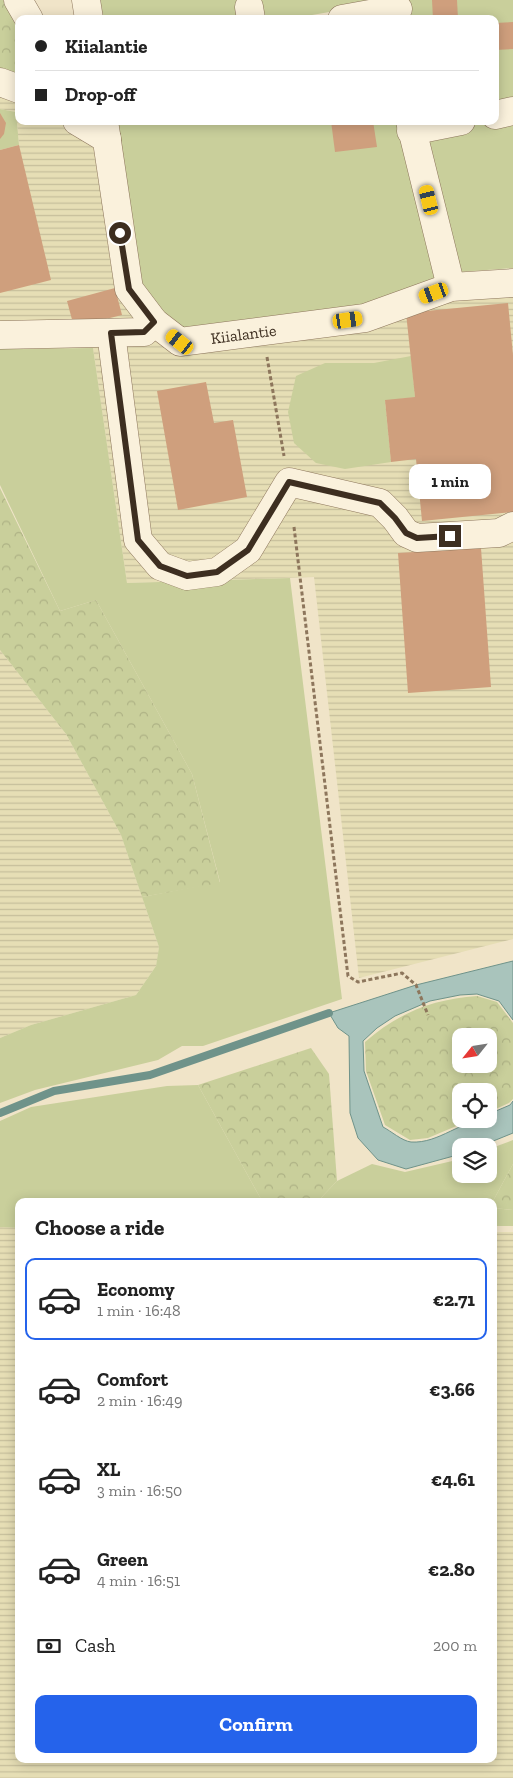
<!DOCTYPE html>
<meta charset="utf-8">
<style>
body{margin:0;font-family:"Zilla Slab",serif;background:#f2f2f2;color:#222;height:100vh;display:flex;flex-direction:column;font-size:19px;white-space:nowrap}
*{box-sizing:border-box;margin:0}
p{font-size:16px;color:#767676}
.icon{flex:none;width:28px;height:28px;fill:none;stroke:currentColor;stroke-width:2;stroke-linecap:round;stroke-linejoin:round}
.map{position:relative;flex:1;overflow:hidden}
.side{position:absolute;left:15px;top:1198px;width:482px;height:565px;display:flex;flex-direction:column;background:#fff;border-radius:10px;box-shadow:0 2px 12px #0003}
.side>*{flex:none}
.guide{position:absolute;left:15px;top:15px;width:484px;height:110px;border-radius:10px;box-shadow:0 2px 12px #0003;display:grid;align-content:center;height:110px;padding:0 20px;background:#fff}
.needle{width:32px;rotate:240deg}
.tools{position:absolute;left:452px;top:1028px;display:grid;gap:10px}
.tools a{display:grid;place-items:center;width:45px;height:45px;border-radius:10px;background:#fff;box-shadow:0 2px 12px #0003;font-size:25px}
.end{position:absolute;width:22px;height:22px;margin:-11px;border:6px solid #3d2e20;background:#fff;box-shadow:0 0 0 2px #fff}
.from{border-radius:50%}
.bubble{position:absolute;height:35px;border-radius:10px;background:#fff;box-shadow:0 2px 12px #0003;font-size:16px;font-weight:700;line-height:35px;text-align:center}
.car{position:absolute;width:15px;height:30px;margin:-15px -8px;border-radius:6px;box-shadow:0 0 4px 1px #0007;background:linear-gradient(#f5c518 24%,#345 0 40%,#f5c518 0 76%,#345 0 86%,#f5c518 0)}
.guide b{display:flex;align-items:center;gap:18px;height:48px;font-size:19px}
.guide b+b{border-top:1px solid #e0e0e0}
.guide i{width:12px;height:12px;background:#222}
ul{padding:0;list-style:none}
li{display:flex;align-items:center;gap:15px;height:82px;margin:0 10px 8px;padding:0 10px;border:2px solid transparent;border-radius:10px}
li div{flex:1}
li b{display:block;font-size:19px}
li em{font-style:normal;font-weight:700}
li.current{border-color:#2563eb}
li>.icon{width:45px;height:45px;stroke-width:1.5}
h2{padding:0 20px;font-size:22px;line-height:60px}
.pay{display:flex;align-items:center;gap:12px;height:55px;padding:0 20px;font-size:19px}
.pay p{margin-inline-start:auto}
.cta{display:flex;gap:10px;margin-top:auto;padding:10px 20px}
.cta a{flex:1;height:58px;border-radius:10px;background:#2563eb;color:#fff;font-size:20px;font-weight:700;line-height:58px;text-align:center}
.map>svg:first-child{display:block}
.farmland{fill:url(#farmland-rules)}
.green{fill:#c9cf9b}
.forest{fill:url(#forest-crowns);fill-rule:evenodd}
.water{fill:#a9c4bc;stroke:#6f938a}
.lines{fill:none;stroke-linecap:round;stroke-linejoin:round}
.stream{stroke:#6f938a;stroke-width:8}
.building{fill:#cf9f7d}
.minor-casing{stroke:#8d765c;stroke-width:29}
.path{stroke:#8d765c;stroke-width:3;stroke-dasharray:4 2.5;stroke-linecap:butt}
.minor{stroke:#faf1dc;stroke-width:28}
.route{stroke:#3d2e20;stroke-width:6}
.labels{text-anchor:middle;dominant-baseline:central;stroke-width:4.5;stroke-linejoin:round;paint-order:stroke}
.street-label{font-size:16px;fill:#3d2e20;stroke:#f7eed8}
</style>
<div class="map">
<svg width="513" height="1778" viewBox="0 0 513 1778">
<defs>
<pattern id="farmland-rules" width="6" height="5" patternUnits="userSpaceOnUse" patternTransform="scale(1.25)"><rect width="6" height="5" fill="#e6deb5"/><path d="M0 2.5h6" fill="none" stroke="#c6bf9b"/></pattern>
<pattern id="forest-crowns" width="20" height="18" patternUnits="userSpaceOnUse" patternTransform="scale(1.25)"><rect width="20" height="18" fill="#c9cf9b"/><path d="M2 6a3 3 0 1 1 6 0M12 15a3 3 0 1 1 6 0" fill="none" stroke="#aeb285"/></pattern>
</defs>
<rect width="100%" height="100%" fill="#f0e4c8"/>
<g class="farmland">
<polygon points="0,82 19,85 19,121 93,121 144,332 177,356 273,341 450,295 513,292 513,939 359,978 314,577 127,583 93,348 0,349 0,150 19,145 16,112 0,109"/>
<polygon points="0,650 66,734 121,835 159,947 156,966 136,995 31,1025 0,1038"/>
<polygon points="0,1227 19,1228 19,1759 494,1759 494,1232 513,1232 513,1778 0,1778"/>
</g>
<g class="green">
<polygon points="97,0 387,0 387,2 289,19 100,19"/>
<polygon points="409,0 513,0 513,268 460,272 422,121 495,121 495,19 411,19"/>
<polygon points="0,109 16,112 19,145 0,150"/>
<polygon points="117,121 401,121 439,282 364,307 186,331 162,313 139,284"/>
<polygon points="93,348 127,583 290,578 342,999 203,1046 182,1046 158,1060 35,1090 0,1103 0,1038 31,1025 136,995 156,966 159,947 142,897 220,882 192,774 96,600 60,611 0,485 0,349"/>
<polygon points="411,356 415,397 385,401 391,462 345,469 316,463 294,443 288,412 296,376 325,363 374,363"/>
<polygon points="198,1085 262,1201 19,1201 19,1228 0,1227 0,1121 31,1107 167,1086"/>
<polygon points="513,1140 513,1164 493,1201 318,1201 337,1181 372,1164 405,1172 461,1159 461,1174 489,1174 489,1149"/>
<polygon points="494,1208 513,1210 513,1226 494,1226"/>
</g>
<g class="forest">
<polygon points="0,0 3,0 19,24 19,85 0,82"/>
<polygon points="0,488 60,611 96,600 192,774 220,883 142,897 121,835 66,734 0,650"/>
<path d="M477 996 497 1002 513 1023V1099L509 1103 489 1112V1091H461V1119H473L428 1138 410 1140 385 1125 366 1071 365 1042C398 1013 433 999 477 996ZM461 1036H489V1064H461Z"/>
<polygon points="311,1048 329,1074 337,1181 318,1201 262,1201 198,1085"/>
<polygon points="513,1164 513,1210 494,1208 493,1201"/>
</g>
<path class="water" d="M513 961V1020L499 1001 477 994 460 995 430 1001 395 1016 377 1028 363 1041 364 1071 383 1127C391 1131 402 1141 411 1142 439 1144 462 1119 489 1119V1114L510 1105 513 1101V1133L481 1146H461V1154L406 1169 378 1160 358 1138 350 1113 349 1036 338 1028 329 1013 416 985Z"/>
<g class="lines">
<polyline class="stream" points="0,1113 54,1091 150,1075 329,1013"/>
</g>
<g class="building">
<polygon points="432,0 457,0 458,19 433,19"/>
<polygon points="513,22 513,49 495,50 495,23"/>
<polygon points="0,113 6,123 4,134 0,139"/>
<polygon points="331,121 373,121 377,147 335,152"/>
<polygon points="19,145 51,280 0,293 0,150"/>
<polygon points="115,288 122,315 74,327 67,301"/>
<polygon points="508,303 513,355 513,512 422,521 416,459 391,462 385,400 415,397 406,313"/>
<polygon points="206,382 214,423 233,420 247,497 178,510 157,391"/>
<polygon points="481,548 491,687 408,693 398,553"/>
</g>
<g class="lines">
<defs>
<g id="minor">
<polyline points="18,0 29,19"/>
<polyline points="86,0 89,19"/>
<polyline points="249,7 251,19"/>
<polyline points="342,19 398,9"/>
<polyline points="0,82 19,89"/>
<polyline points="495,115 513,111"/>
<polyline points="77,121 107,139"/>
<path id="s1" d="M104 121 129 289 154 322 180 342 365 318 451 287 513 283"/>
<polyline points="410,121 451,287"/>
<polyline points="411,131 461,121"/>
<polyline points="111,333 138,540 160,566 187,576 217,572 248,550 289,482 380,503 395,518 406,533 417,538 499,533 513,526"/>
<polyline points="0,335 144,332 154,322"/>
</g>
</defs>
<use href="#minor" class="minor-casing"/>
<g class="path">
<polyline points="267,357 284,456"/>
<polyline points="294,527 348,976 358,982 402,973 416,985 428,1015"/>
</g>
<use href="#minor" class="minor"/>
</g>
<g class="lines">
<polyline class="route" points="120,233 129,289 154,322 144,332 111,333 138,540 160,566 187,576 217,572 248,550 289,482 380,503 395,518 406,533 417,538 450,536"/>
</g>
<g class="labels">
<g class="street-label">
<text stroke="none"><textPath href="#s1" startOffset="308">Kiialantie</textPath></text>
</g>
</g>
</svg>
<div class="tools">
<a><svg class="needle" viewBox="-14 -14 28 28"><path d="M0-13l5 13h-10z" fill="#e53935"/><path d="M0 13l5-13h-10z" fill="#767676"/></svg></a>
<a><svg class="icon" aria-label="locate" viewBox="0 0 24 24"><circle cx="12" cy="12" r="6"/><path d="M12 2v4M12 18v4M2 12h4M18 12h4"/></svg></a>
<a><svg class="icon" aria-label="layers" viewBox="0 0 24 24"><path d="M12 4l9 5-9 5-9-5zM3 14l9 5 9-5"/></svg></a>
</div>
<i class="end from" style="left:120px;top:233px"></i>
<i class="end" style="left:450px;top:536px"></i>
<div class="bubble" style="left:409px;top:464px;width:82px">1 min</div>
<i class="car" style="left:429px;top:200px;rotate:346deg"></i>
<i class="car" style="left:434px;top:293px;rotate:250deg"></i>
<i class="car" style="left:348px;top:320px;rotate:82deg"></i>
<i class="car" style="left:180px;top:342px;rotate:308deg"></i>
<div class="guide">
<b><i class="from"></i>Kiialantie</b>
<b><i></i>Drop-off</b>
</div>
<section class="side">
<h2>Choose a ride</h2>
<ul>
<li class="current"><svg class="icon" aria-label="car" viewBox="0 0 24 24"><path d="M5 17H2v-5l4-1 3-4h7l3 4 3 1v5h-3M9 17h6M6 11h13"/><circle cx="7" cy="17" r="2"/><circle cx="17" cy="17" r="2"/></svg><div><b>Economy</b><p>1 min · 16:48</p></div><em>€2.71</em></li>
<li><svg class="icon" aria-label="car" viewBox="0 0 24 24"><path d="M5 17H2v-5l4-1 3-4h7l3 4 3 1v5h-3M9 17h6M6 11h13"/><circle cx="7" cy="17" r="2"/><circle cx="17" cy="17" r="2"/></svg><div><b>Comfort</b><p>2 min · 16:49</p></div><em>€3.66</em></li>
<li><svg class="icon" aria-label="car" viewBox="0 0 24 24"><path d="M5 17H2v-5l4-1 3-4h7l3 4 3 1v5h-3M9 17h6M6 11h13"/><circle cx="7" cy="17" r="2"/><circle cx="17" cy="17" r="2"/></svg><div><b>XL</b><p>3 min · 16:50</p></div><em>€4.61</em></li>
<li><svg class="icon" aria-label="car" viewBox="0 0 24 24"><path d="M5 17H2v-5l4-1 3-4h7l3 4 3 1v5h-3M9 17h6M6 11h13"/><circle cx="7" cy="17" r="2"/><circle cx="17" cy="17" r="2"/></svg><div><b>Green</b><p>4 min · 16:51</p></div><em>€2.80</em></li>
</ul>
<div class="pay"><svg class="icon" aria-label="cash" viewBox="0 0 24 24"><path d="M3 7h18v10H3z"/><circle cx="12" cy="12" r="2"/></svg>Cash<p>200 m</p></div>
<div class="cta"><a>Confirm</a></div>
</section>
</div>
